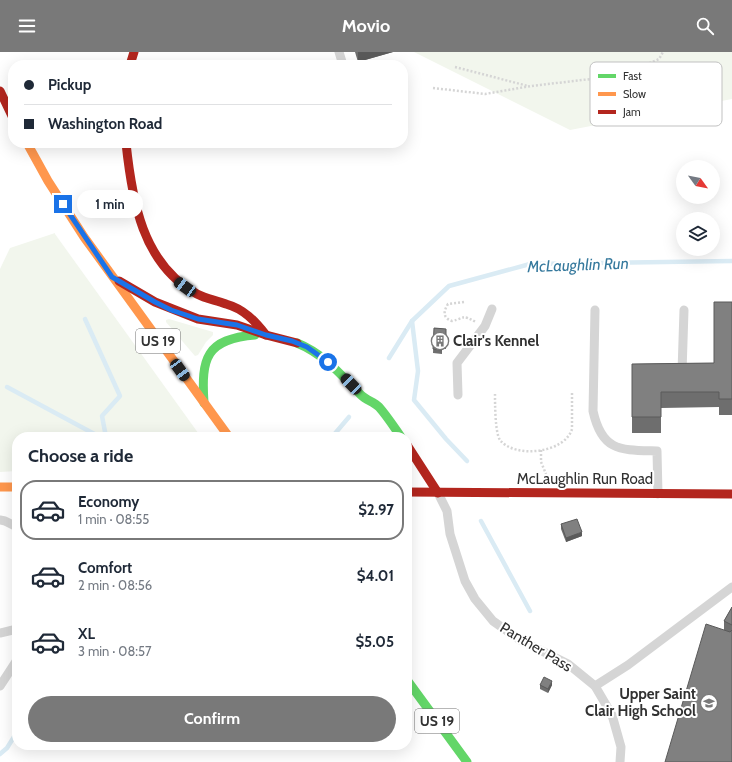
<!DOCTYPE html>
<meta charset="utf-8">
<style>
body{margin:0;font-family:Cabin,sans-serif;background:#f2f2f3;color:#1f2937;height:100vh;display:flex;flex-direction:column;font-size:15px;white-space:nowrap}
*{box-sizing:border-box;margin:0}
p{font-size:13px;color:#747a83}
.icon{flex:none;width:22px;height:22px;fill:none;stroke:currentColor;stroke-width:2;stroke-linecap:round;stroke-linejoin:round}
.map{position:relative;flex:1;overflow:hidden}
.sheet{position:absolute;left:12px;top:380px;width:400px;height:318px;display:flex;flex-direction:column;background:#fff;border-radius:16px;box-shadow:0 4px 16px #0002}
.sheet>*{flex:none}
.banner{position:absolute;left:8px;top:8px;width:400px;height:88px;border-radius:16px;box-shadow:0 4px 16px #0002;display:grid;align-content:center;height:88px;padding:0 16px;background:#fff}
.needle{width:26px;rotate:123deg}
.buttons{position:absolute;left:676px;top:108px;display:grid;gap:8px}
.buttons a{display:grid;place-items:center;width:44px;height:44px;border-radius:50%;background:#fff;box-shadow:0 4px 16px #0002;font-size:20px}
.end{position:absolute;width:18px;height:18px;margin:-9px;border:5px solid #1a73e8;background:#fff;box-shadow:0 0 0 2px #fff}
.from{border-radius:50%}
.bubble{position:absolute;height:28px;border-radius:14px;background:#fff;box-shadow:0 4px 16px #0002;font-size:13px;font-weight:700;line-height:28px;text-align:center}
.car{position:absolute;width:12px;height:24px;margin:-12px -6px;border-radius:5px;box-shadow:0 0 3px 1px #0007;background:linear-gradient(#222 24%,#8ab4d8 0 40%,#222 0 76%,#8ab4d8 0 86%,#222 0)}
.banner b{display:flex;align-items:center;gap:14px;height:38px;font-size:15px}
.banner b+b{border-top:1px solid #e0e1e3}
.banner i{width:10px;height:10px;background:#1f2937}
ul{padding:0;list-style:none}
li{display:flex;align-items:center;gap:12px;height:60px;margin:0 8px 6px;padding:0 8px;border:2px solid transparent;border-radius:16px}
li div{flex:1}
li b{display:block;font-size:15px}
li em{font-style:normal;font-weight:700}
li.on{border-color:#797979}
li>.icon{width:36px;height:36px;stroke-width:1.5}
h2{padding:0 16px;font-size:18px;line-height:48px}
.cta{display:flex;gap:8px;margin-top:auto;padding:8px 16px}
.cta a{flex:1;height:46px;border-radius:24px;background:#797979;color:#fff;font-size:16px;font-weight:700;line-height:46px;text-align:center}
header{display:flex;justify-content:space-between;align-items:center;height:52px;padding:0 16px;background:#797979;color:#fff;font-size:18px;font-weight:700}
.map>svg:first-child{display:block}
.green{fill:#f2f6ed}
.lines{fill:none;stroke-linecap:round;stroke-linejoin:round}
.stream{stroke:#daebf4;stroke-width:4.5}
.path{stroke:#d5d5d5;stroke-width:2.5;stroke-dasharray:2 2;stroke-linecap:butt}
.lane{stroke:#d5d5d5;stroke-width:9}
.fast{stroke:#63d668;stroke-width:9}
.slow{stroke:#ff974d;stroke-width:9}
.jam{stroke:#b3261e;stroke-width:9}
.wall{fill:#6e6e6e}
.shaded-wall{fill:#5a5a5a}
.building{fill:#808080;stroke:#5a5a5a}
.route{stroke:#1a73e8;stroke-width:5}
.labels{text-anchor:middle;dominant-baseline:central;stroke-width:4;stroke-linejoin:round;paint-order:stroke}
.shield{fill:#fff;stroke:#6f6f6f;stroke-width:1}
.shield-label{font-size:14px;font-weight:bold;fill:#313131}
.poi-label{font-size:15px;font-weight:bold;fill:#313131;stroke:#fff;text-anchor:start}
.street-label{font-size:15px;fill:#313131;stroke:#fff}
.water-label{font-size:16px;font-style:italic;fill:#36799d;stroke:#fff}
.key{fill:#fff;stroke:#c1c1c1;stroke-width:1}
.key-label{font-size:11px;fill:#313131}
</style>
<header><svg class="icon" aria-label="menu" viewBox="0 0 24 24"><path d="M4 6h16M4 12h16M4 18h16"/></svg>Movio<svg class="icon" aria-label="search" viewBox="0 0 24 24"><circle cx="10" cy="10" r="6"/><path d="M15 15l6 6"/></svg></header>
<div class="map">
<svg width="732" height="710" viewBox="0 0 732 710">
<rect width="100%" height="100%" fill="#fff"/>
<g class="green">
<polygon points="414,0 732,0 732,47 570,78"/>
<polygon points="55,181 55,182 201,385 17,385 17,419 0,420 0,217 10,196"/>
<polygon points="169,267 213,280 213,283 206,290 198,303 195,304 166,270 166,268"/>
</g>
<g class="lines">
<g class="stream">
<polyline points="85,267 120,344 102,364 106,385"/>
<polyline points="412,269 418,319 414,348 446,387 467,409"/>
<polyline points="389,306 412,269 449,234 530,212 732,209"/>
<polyline points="7,335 100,385"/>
<polyline points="332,385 349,365"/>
<polyline points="481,469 530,559"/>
<polyline points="0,702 7,696 17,680"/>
</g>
<g class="path">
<polyline points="455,15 528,34"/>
<polyline points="433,36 485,42 531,34 591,27 636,17 659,7 663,0"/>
<path d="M464 250 448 252C443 260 443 266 452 269 466 266 461 262 476 270"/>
<path d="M495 342C495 351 495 381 500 388 515 407 565 401 572 377V340"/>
<polyline points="541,398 541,410 546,422"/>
</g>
<g class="lane">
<polyline points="339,0 343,13"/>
<path d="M595 258 593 359C602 400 621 398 657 399L658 442"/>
<polyline points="682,320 684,258"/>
<polyline points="458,343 457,311 485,274 492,257"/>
<polyline points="438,441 447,459 450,482 465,529 475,547 493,569 520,588 568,612 595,634 612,663 621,695 620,710"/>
<polyline points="0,468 5,469 17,475"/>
<polyline points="0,581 17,577"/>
<polyline points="0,634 17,608"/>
<polyline points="595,634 628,613 732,535"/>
</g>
<g class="fast">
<path d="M297 291C324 302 341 323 361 343 366 348 374 350 379 355 387 364 394 375 401 385"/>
<path d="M204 351C201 306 206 287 255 283"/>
<polyline points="407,628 467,710"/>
</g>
<g class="slow">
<polyline points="27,91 48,129 84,185 229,385"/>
<polyline points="0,435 17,435"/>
</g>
<g class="jam">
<polyline points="130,13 134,0"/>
<polyline points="0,39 13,66"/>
<path d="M126 91C132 148 142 212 197 242 206 247 216 248 226 252 244 257 255 269 266 283"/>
<polyline points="119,229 155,250 198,267 237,273 266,283 297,291"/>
<polyline points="407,393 438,441"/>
<polyline points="407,440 732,442"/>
</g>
</g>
<g class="wall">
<polygon points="355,0 393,0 358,10"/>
<polygon points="732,250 732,363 719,363 719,355 661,356 661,381 632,381 632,312 714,311"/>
<polygon points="434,276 446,277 446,297 442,297 442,302 433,301"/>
<polygon points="561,472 582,484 566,490 561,477"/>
<polygon points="732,555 732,710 724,578 724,569"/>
<polygon points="540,633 552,633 548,641 540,637"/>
</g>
<g class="shaded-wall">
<polygon points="358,0 393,0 358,10"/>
<polygon points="582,480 582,484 566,490 566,486"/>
<polygon points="552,629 552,633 548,641 548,637"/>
</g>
<g class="building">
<polygon points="714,250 732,250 732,347 719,347 719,340 661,340 661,365 632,365 632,312 714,311"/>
<polygon points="434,276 446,277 446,292 442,292 442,298 433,297"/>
<polygon points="577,467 582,480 566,486 561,472"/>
<polygon points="732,555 732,573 724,569"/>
<polygon points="706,572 730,580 732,578 732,710 665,710"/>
<polygon points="544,625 552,629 548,637 540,633"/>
</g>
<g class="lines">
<polyline class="route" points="63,152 112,225 155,250 171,258 198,267 237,273 266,283 292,289 307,295 328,310"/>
</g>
<defs>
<symbol id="building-ring" viewBox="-11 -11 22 22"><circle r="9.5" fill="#fff" stroke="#797979" stroke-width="1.5"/><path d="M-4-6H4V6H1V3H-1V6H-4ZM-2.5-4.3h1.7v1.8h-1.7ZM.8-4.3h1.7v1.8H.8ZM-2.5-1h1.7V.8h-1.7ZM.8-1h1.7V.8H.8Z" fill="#797979"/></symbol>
<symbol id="school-ring" viewBox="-11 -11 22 22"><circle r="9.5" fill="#fff" stroke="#797979" stroke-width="1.5"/><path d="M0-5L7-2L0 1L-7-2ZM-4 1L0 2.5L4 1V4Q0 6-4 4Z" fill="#797979"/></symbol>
</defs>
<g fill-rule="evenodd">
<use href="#building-ring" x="430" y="279" width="20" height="20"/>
<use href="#school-ring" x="699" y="641" width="20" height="20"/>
</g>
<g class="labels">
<g class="shield">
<rect x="136" y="277" width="44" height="24" rx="3"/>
<rect x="415" y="657" width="44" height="24" rx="3"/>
</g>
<g class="shield-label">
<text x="158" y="289">US 19</text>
<text x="437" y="669">US 19</text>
</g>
<g class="poi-label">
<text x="453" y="289">Clair's Kennel</text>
<text x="696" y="642" text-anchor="end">Upper Saint<tspan x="696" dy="17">Clair High School</tspan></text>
</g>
<g class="street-label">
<text x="585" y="427">McLaughlin Run Road</text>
<text transform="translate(536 595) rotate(31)">Panther Pass</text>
</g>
<g class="water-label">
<text transform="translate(578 213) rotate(-2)">McLaughlin Run</text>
</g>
</g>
<rect x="590" y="10" width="132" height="64" rx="6" class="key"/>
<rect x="598" y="22" width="18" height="4" fill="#63d668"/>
<rect x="598" y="40" width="18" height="4" fill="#ff974d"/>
<rect x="598" y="58" width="18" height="4" fill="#b3261e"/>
<g class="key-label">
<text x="623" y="28">Fast</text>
<text x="623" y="46">Slow</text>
<text x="623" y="64">Jam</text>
</g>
</svg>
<div class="buttons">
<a><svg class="needle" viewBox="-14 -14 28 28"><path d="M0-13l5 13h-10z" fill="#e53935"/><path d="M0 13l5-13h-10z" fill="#747a83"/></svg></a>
<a><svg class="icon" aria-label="layers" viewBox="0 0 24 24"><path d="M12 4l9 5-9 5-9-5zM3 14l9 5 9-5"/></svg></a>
</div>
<i class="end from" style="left:328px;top:310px"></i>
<i class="end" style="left:63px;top:152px"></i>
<div class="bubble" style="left:77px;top:138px;width:66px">1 min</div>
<i class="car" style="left:185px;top:235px;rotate:306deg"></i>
<i class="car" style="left:180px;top:318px;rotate:144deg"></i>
<i class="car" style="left:351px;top:332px;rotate:316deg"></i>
<div class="banner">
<b><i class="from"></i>Pickup</b>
<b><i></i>Washington Road</b>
</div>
<section class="sheet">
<h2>Choose a ride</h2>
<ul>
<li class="on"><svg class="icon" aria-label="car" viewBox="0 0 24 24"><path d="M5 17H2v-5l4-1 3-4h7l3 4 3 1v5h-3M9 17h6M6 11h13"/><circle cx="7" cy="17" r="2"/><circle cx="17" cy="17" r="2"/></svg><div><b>Economy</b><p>1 min · 08:55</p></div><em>$2.97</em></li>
<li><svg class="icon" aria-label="car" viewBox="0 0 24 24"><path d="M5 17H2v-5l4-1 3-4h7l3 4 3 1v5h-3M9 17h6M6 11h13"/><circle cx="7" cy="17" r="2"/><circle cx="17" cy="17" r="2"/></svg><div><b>Comfort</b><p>2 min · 08:56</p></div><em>$4.01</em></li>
<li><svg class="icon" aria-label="car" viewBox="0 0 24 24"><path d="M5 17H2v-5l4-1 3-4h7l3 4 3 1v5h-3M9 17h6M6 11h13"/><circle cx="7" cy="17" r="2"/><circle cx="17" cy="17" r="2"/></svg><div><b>XL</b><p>3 min · 08:57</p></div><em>$5.05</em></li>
</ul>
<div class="cta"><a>Confirm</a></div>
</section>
</div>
